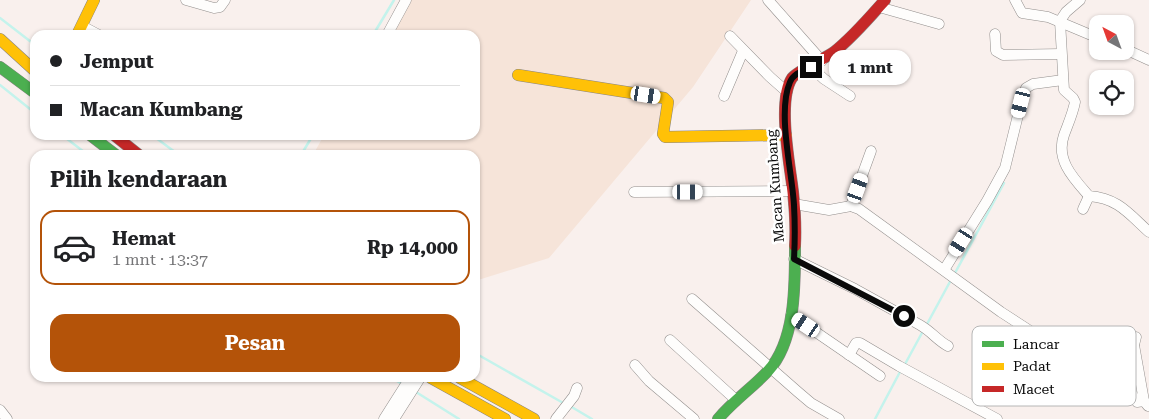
<!DOCTYPE html>
<html lang="id">
<meta charset="utf-8">
<style>
body{margin:0;font-family:"Roboto Serif",serif;background:#f2f2f2;color:#202124;height:100vh;display:flex;flex-direction:column;font-size:19px;white-space:nowrap}
*{box-sizing:border-box;margin:0}
p{font-size:16px;color:#757577}
.icon{flex:none;width:28px;height:28px;fill:none;stroke:currentColor;stroke-width:2;stroke-linecap:round;stroke-linejoin:round}
.map{position:relative;flex:1;overflow:hidden}
.details{position:absolute;left:30px;top:150px;width:450px;height:232px;display:flex;flex-direction:column;background:#fff;border-radius:15px;box-shadow:0 1px 4px #0004}
.details>*{flex:none}
.guide{position:absolute;left:30px;top:30px;width:450px;height:110px;border-radius:15px;box-shadow:0 1px 4px #0004;display:grid;align-content:center;height:110px;padding:0 20px;background:#fff}
.needle{width:32px;rotate:319deg}
.controls{position:absolute;left:1089px;top:15px;display:grid;gap:10px}
.controls a{display:grid;place-items:center;width:45px;height:45px;border-radius:10px;background:#fff;box-shadow:0 1px 4px #0004;font-size:25px}
.end{position:absolute;width:22px;height:22px;margin:-11px;border:6px solid #0a0a0a;background:#fff;box-shadow:0 0 0 2px #fff}
.from{border-radius:50%}
.bubble{position:absolute;height:35px;border-radius:15px;background:#fff;box-shadow:0 1px 4px #0004;font-size:16px;font-weight:700;line-height:35px;text-align:center}
.car{position:absolute;width:15px;height:30px;margin:-15px -8px;border-radius:6px;box-shadow:0 0 4px 1px #0007;background:linear-gradient(#fff 24%,#345 0 40%,#fff 0 76%,#345 0 86%,#fff 0)}
.guide b{display:flex;align-items:center;gap:18px;height:48px;font-size:19px}
.guide b+b{border-top:1px solid #e0e0e0}
.guide i{width:12px;height:12px;background:#202124}
ul{padding:0;list-style:none}
li{display:flex;align-items:center;gap:15px;height:75px;margin:0 10px 8px;padding:0 10px;border:2px solid transparent;border-radius:15px}
li div{flex:1}
li b{display:block;font-size:19px}
li em{font-style:normal;font-weight:700}
li.selected{border-color:#b45309}
li>.icon{width:45px;height:45px;stroke-width:1.5}
h2{padding:0 20px;font-size:22px;line-height:60px}
.cta{display:flex;gap:10px;margin-top:auto;padding:10px 20px}
.cta a{flex:1;height:58px;border-radius:15px;background:#b45309;color:#fff;font-size:20px;font-weight:700;line-height:58px;text-align:center}
.map>svg:first-child{display:block}
.farmland{fill:#f6e4d9}
.lines{fill:none;stroke-linecap:round;stroke-linejoin:round}
.stream{stroke:#c4f3ec;stroke-width:2.5}
.street-casing{stroke:#928e8c;stroke-width:11}
.fast-casing{stroke:#888483;stroke-width:12}
.slow-casing{stroke:#888483;stroke-width:12}
.jam-casing{stroke:#888483;stroke-width:12}
.street{stroke:#fefdfc;stroke-width:10}
.fast{stroke:#4caf50;stroke-width:11}
.slow{stroke:#ffc107;stroke-width:11}
.jam{stroke:#c62828;stroke-width:11}
.route{stroke:#0a0a0a;stroke-width:6}
.labels{text-anchor:middle;dominant-baseline:central;stroke-width:5;stroke-linejoin:round;paint-order:stroke}
.street-label{font-size:14px;fill:#0a0a0a;stroke:#fff}
.key{fill:#fff;stroke:#b6b6b6;stroke-width:1}
.key-label{font-size:14px;fill:#0a0a0a}
</style>
<div class="map">
<svg width="1149" height="419" viewBox="0 0 1149 419">
<rect width="100%" height="100%" fill="#f9f0ed"/>
<polygon class="farmland" points="406,0 751,0 693,87 549,258 475,281 475,155 313,155 324,135 475,135 475,35 384,35"/>
<g class="lines">
<g class="stream">
<polyline points="0,18 35,45"/>
<polyline points="373,35 394,0"/>
<polyline points="0,85 35,113"/>
<polyline points="62,135 88,155"/>
<polyline points="152,135 179,155"/>
<polyline points="301,155 313,135"/>
<polyline points="955,273 1004,183"/>
<polyline points="926,326 952,278"/>
<polyline points="475,353 565,404"/>
<polyline points="904,366 923,331"/>
<polyline points="392,378 402,384"/>
<polyline points="416,392 459,419"/>
<polyline points="570,406 592,419"/>
<polyline points="875,419 901,370"/>
</g>
<defs>
<g id="street">
<polyline points="186,0 214,8 220,7 225,0"/>
<polyline points="768,0 822,61"/>
<polyline points="1015,0 1022,13 1048,17 1098,38"/>
<path d="M1080 0 1066 12 1060 21 1064 90 1073 98 1075 102C1073 113 1068 124 1064 135 1055 160 1074 179 1089 196 1118 198 1129 214 1149 232"/>
<polyline points="879,7 939,24"/>
<polyline points="82,26 99,35"/>
<polyline points="995,34 996,51 1003,55 1061,54"/>
<polyline points="387,35 406,0"/>
<polyline points="730,36 770,77 787,92"/>
<polyline points="1125,49 1149,60"/>
<polyline points="811,67 824,79 850,96"/>
<polyline points="724,96 743,51"/>
<polyline points="634,192 792,191"/>
<polyline points="794,204 829,210 851,206 859,209 1001,312 1058,349"/>
<polyline points="851,206 871,151"/>
<polyline points="1083,209 1089,196"/>
<path d="M794 259 855 289 920 325C931 331 938 341 948 346"/>
<polyline points="944,270 987,201 1005,168 1021,103 1026,88 1033,84 1063,80"/>
<polyline points="692,299 798,392 811,403 839,419"/>
<polyline points="791,315 880,376"/>
<polyline points="1136,337 1134,345 1125,359 1132,394 1137,402 1144,401"/>
<polyline points="670,340 736,400"/>
<polyline points="1134,345 1144,401 1148,406"/>
<polyline points="849,355 856,343 860,343 899,366 997,419"/>
<polyline points="635,365 649,381 694,419"/>
<polyline points="0,410 7,419"/>
<polyline points="384,419 410,378"/>
<polyline points="394,419 420,378"/>
<polyline points="556,419 574,396 577,388"/>
</g>
<g id="fast">
<polyline points="0,67 35,93"/>
<polyline points="90,135 116,155"/>
<path d="M718 419C733 401 752 388 768 371 796 341 795 284 795 246"/>
</g>
<g id="slow">
<polyline points="77,35 94,0"/>
<polyline points="0,39 35,71"/>
<polyline points="518,75 664,98 668,102 663,134 665,137 786,135"/>
<polyline points="431,378 505,419"/>
<polyline points="460,378 534,419"/>
</g>
<g id="jam">
<polyline points="114,135 139,155"/>
<path d="M795 246C796 228 795 210 793 192 790 165 777 101 792 78 797 71 824 59 834 52 853 37 869 18 885 0"/>
</g>
</defs>
<use href="#street" class="street-casing"/>
<use href="#fast" class="fast-casing"/>
<use href="#slow" class="slow-casing"/>
<use href="#jam" class="jam-casing"/>
<use href="#street" class="street"/>
<use href="#fast" class="fast"/>
<use href="#slow" class="slow"/>
<use href="#jam" class="jam"/>
</g>
<g class="lines">
<path class="route" d="M811 67C803 71 794 73 790 82 777 112 792 171 794 205 795 223 795 241 794 259L904 316"/>
</g>
<g class="labels">
<g class="street-label">
<text transform="translate(775 186) rotate(-94)">Macan Kumbang</text>
</g>
</g>
<rect x="972" y="326" width="164" height="80" rx="8" class="key"/>
<rect x="982" y="341" width="22" height="6" fill="#4caf50"/>
<rect x="982" y="363" width="22" height="7" fill="#ffc107"/>
<rect x="982" y="386" width="22" height="6" fill="#c62828"/>
<g class="key-label">
<text x="1013" y="349">Lancar</text>
<text x="1013" y="371">Padat</text>
<text x="1013" y="394">Macet</text>
</g>
</svg>
<div class="controls">
<a><svg class="needle" viewBox="-14 -14 28 28"><path d="M0-13l5 13h-10z" fill="#e53935"/><path d="M0 13l5-13h-10z" fill="#757577"/></svg></a>
<a><svg class="icon" aria-label="locate" viewBox="0 0 24 24"><circle cx="12" cy="12" r="6"/><path d="M12 2v4M12 18v4M2 12h4M18 12h4"/></svg></a>
</div>
<i class="end from" style="left:904px;top:316px"></i>
<i class="end" style="left:811px;top:67px"></i>
<div class="bubble" style="left:829px;top:50px;width:82px">1 mnt</div>
<i class="car" style="left:646px;top:95px;rotate:99deg"></i>
<i class="car" style="left:1021px;top:103px;rotate:194deg"></i>
<i class="car" style="left:858px;top:188px;rotate:20deg"></i>
<i class="car" style="left:688px;top:192px;rotate:90deg"></i>
<i class="car" style="left:961px;top:242px;rotate:212deg"></i>
<i class="car" style="left:806px;top:325px;rotate:304deg"></i>
<div class="guide">
<b><i class="from"></i>Jemput</b>
<b><i></i>Macan Kumbang</b>
</div>
<section class="details">
<h2>Pilih kendaraan</h2>
<ul>
<li class="selected"><svg class="icon" aria-label="car" viewBox="0 0 24 24"><path d="M5 17H2v-5l4-1 3-4h7l3 4 3 1v5h-3M9 17h6M6 11h13"/><circle cx="7" cy="17" r="2"/><circle cx="17" cy="17" r="2"/></svg><div><b>Hemat</b><p>1 mnt · 13:37</p></div><em>Rp 14,000</em></li>
</ul>
<div class="cta"><a>Pesan</a></div>
</section>
</div>
